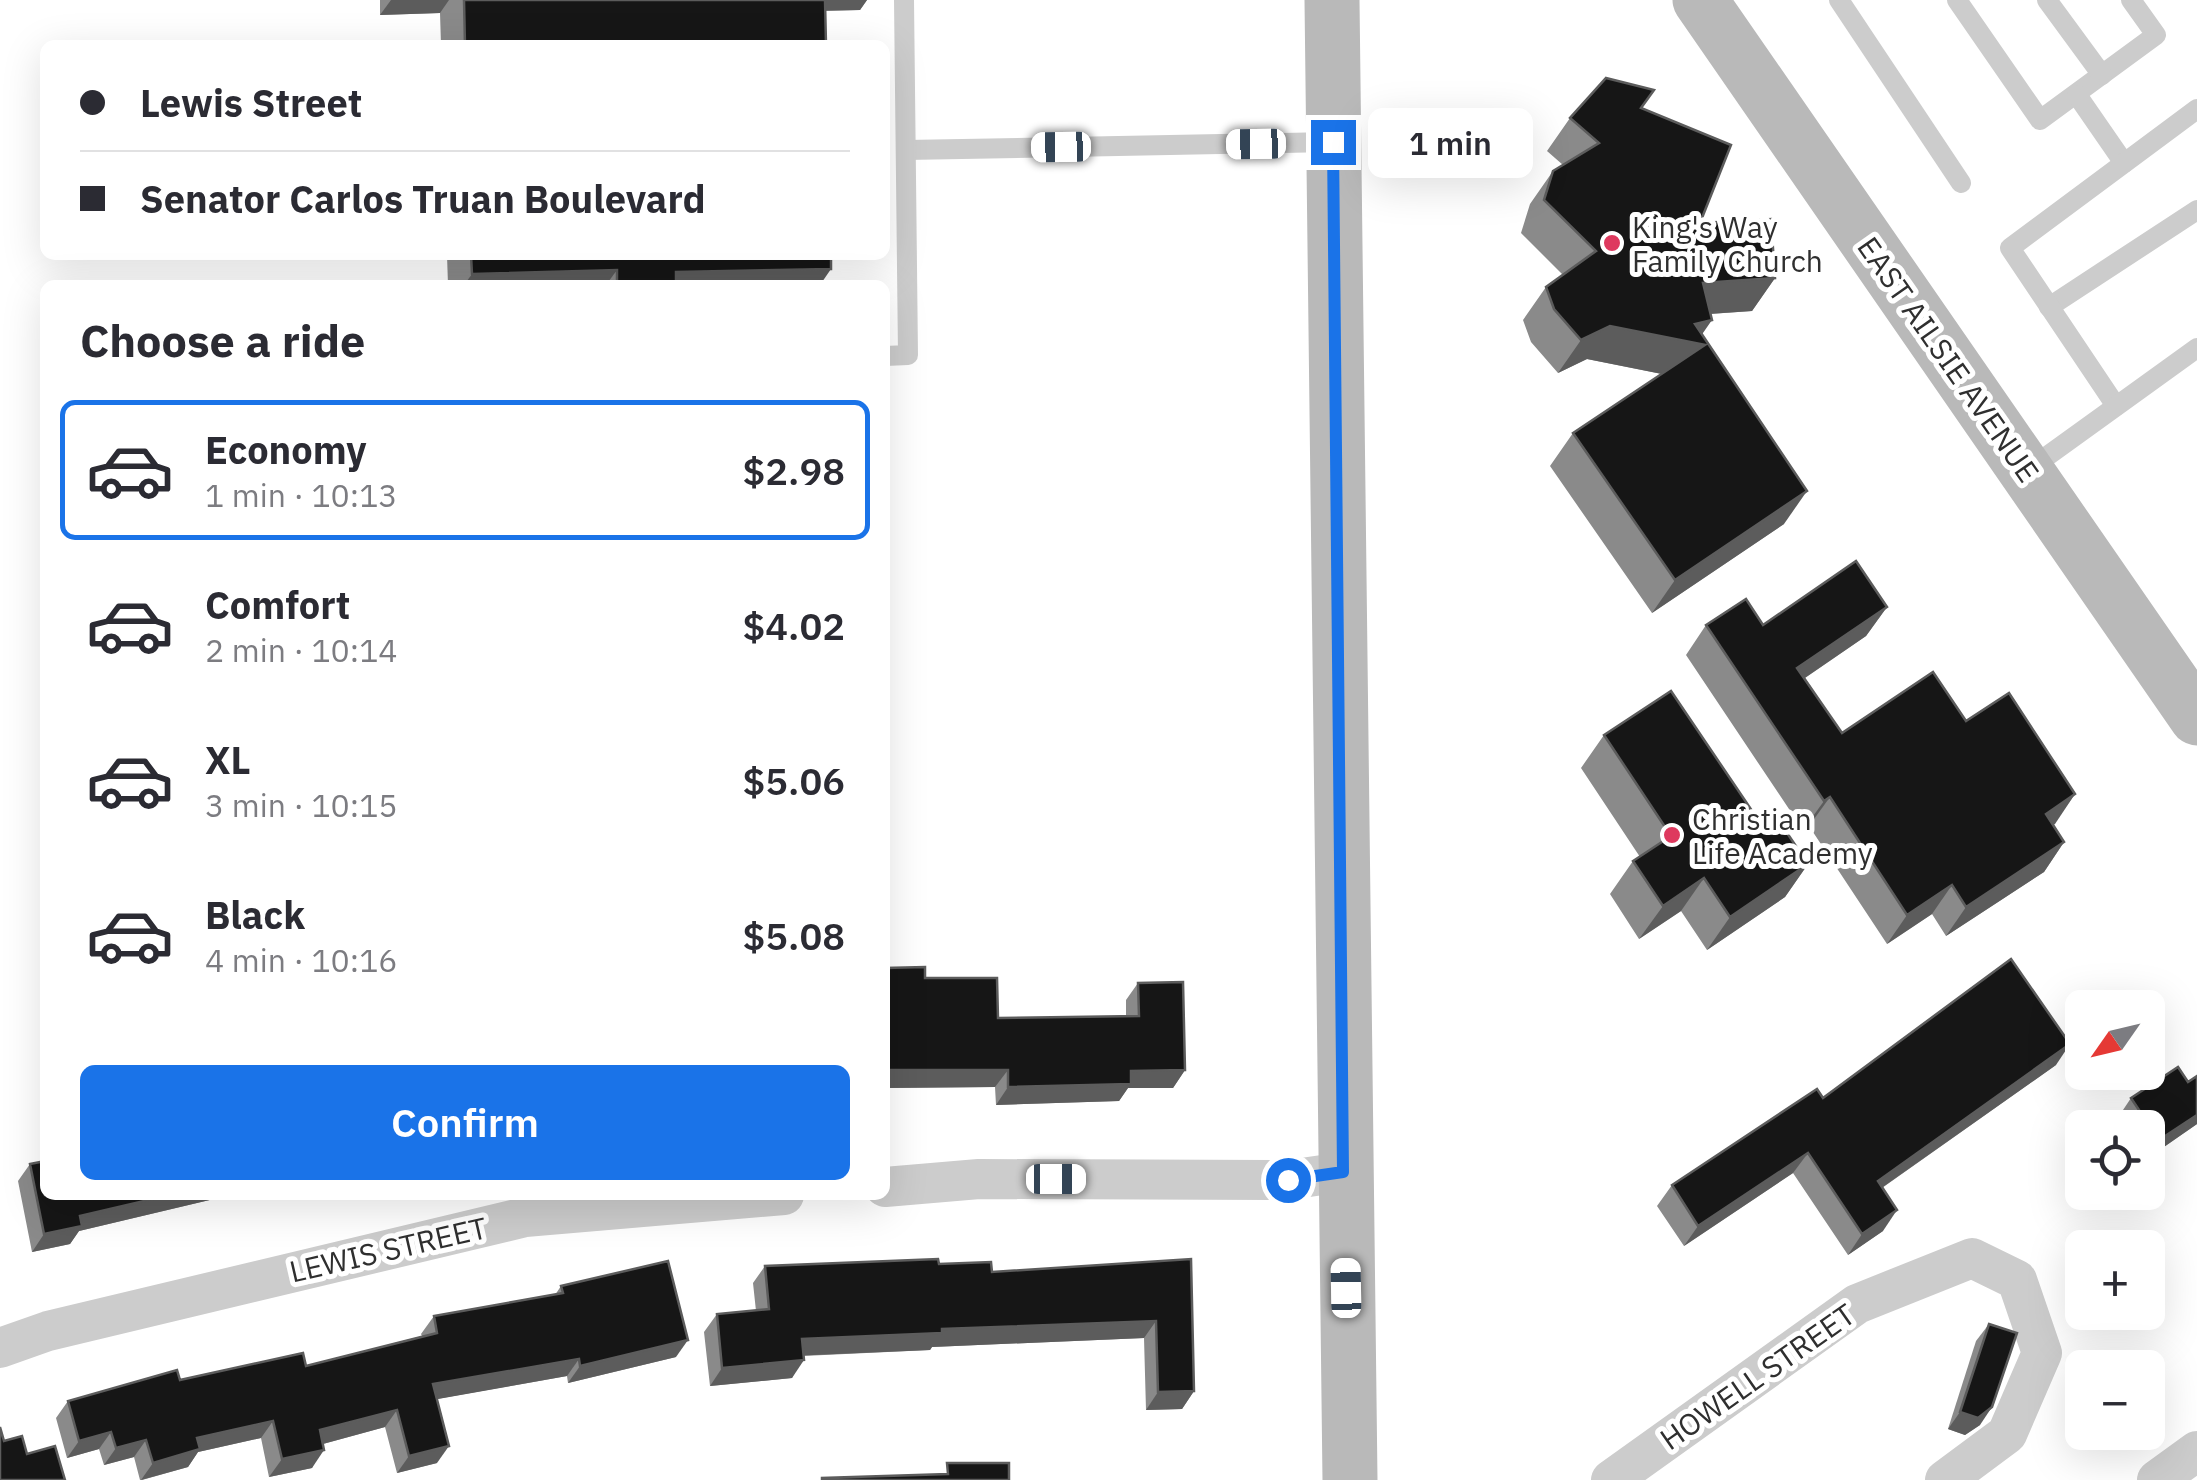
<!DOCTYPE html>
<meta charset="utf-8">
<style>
body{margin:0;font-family:"IBM Plex Sans",sans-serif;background:#f7f7f7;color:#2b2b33;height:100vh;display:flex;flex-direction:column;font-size:38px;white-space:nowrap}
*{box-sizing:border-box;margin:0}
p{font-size:32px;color:#7c7c81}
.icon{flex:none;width:55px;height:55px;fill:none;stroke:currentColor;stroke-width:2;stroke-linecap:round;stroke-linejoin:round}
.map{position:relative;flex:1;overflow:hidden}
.details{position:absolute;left:40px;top:280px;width:850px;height:920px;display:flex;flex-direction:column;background:#fff;border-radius:15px;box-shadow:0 10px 40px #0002}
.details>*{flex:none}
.guide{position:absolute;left:40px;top:40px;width:850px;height:220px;border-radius:15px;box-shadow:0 10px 40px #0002;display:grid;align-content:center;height:220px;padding:0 40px;background:#fff}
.needle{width:65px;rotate:236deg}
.fabs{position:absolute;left:2065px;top:990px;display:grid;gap:20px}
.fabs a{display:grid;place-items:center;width:100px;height:100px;border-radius:15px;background:#fff;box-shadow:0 10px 40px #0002;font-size:50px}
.end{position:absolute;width:45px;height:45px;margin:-22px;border:12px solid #1a73e8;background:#fff;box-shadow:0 0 0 5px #fff}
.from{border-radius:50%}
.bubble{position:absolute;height:70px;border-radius:15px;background:#fff;box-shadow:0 10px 40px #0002;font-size:32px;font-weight:600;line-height:70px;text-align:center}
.car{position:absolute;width:30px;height:60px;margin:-30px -15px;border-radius:12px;box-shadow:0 0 8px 2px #0007;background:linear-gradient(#fff 24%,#345 0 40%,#fff 0 76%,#345 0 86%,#fff 0)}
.guide b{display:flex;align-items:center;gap:35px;height:95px;font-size:38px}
.guide b+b{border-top:2px solid #e1e1e2}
.guide i{width:25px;height:25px;background:#2b2b33}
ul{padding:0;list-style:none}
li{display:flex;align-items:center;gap:30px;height:140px;margin:0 20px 15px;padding:0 20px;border:5px solid transparent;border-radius:15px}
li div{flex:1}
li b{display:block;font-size:38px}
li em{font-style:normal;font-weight:600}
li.selected{border-color:#1a73e8}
li>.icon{width:90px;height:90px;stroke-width:1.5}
h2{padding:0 40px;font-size:45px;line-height:120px}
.action{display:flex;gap:20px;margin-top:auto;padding:20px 40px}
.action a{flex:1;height:115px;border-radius:15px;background:#1a73e8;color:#fff;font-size:40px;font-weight:600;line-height:115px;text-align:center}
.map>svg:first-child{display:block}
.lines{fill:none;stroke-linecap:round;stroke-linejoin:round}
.lane{stroke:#ccc;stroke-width:20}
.street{stroke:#ccc;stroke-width:40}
.secondary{stroke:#b9b9b9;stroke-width:55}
.wall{fill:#8a8a8a}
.shaded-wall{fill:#5c5c5c}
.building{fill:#161616;stroke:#5c5c5c;stroke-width:2.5}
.route{stroke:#1a73e8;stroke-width:12}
.poi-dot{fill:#de395e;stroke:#fff;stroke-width:4}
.labels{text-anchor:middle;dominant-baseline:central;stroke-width:10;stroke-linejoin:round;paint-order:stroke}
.poi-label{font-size:30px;fill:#2f2f2f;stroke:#fff;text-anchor:start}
.street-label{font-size:30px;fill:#2f2f2f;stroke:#fff}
</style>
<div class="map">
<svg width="2197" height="1480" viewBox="0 0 2197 1480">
<rect width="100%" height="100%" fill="#fff"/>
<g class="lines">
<g class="lane">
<polyline points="1839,0 1961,183"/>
<polyline points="1957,0 2040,120 2156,35 2131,0"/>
<polyline points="2047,0 2102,75"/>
<polyline points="2077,95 2124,163"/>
<polyline points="906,150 1331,142"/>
<polyline points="2049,307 2197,210"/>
<polyline points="885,356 908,355 904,0"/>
<polyline points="2116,406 2010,248 2197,109"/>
<polyline points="2028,470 2197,348"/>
</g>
<g class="street">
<polyline points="885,1187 979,1179 1288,1180 1343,1172"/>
<polyline points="0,1348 48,1331 525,1217 784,1195"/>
<polyline points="1611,1480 1857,1304 1972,1258 2017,1280 2042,1353 2007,1434 1945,1480"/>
<polyline points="2157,1480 2197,1451"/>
</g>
<g class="secondary">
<polyline points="1332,0 1350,1480"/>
<polyline points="1700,0 2197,718"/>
</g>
</g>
<g class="wall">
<polygon points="380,0 867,0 860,10 825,11 826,45 441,45 440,13 380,15"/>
<polygon points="1641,108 1700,223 1775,278 1752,311 1710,314 1702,334 1784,524 1652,613 1550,466 1573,433 1662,374 1587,359 1558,373 1531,342 1523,320 1546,287 1563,275 1521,233 1530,204 1553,171 1563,165 1547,151 1570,118"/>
<polygon points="447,255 831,255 820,285 448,285"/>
<polygon points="1887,607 1866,636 1805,678 1842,733 1966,721 2075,794 2053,825 2064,842 2044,872 1946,936 1932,914 1887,944 1809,826 1803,830 1686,655 1706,625 1763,625"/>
<polygon points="1604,735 1767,833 1808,864 1785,897 1707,950 1681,911 1639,939 1610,894 1633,861 1640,857 1581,768"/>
<polygon points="885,968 925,978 998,1018 1126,1017 1126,1000 1138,983 1185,1070 1173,1088 1128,1088 1119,1101 996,1105 995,1087 885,1088"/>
<polygon points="2056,1065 1882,1188 1883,1231 1848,1255 1793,1173 1684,1246 1657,1206 1672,1185 1823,1098"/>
<polygon points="2188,1082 2197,1124 2148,1158 2148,1128 2127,1128 2119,1116 2131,1098"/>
<polygon points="30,1164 45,1195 221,1195 218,1198 79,1231 70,1244 32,1252 18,1181"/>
<polygon points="1191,1259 1194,1391 1182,1409 1146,1410 1144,1338 932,1347 930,1350 803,1356 792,1378 710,1386 704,1332 717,1314 756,1311 753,1283 765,1266 939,1264 992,1272"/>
<polygon points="561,1286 676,1357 568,1383 567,1376 437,1399 437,1463 397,1473 385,1427 323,1444 312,1468 269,1477 261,1438 198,1452 188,1467 142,1480 140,1480 134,1457 104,1465 99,1449 67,1458 56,1418 68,1401 180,1380 306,1366 422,1336 421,1334 434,1316 555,1295"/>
<polygon points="1989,1324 1980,1425 1965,1435 1948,1429 1976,1341"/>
</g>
<g class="shaded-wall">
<polygon points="391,0 449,0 440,13 380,15"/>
<polygon points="809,0 867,0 860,10 801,11"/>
<polygon points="831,269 820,285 666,285 676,272"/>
<polygon points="617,270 606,285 464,285 472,274"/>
<polygon points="1775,278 1752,311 1679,316 1703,283"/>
<polygon points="1712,320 1696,343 1705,345 1682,378 1587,359 1558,373 1581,340 1610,326 1695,324"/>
<polygon points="1807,491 1784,524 1652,613 1675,580"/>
<polygon points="1887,607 1866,636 1777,697 1797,668"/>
<polygon points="2075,794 2055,824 2025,843 2046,814"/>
<polygon points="1830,797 1809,826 1803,830 1824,801"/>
<polygon points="2064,842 2044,872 1946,936 1966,907"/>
<polygon points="1808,864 1785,897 1707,950 1730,917"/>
<polygon points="1704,878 1681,911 1639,939 1663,906"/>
<polygon points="1952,885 1932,914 1887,944 1907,915"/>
<polygon points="2070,1044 2056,1065 1863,1201 1878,1181"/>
<polygon points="885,1070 1008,1070 995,1087 885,1088"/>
<polygon points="1185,1070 1173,1088 1128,1088 1119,1101 996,1105 1008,1087 1131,1071"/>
<polygon points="2197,1115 2197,1124 2148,1158 2159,1140"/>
<polygon points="1808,1153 1793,1173 1684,1246 1698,1226"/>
<polygon points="170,1195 221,1195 218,1198 79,1231 70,1244 32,1252 44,1234 80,1216"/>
<polygon points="1897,1210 1883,1231 1848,1255 1862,1234"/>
<polygon points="1156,1321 1144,1338 932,1347 930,1350 790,1356 802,1339 942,1329"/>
<polygon points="688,1340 676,1357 568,1383 580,1366"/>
<polygon points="579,1359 567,1376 421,1402 433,1384"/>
<polygon points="804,1360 792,1378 710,1386 722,1368"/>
<polygon points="1194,1391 1182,1409 1146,1410 1158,1392"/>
<polygon points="1992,1407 1980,1425 1965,1435 1948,1429 1960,1412"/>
<polygon points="397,1410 385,1427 308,1448 320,1430"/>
<polygon points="273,1421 261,1438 198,1452 188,1467 141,1480 153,1463 197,1438"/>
<polygon points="111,1432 99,1449 67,1458 79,1441"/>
<polygon points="146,1440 134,1457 104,1465 116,1448"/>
<polygon points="449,1446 437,1463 397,1473 409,1456"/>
<polygon points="324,1450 312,1468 269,1477 282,1459"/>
</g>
<g class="building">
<polygon points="464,0 825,0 826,45 465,45"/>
<polygon points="1606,78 1654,90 1641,108 1731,145 1700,223 1771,219 1775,278 1703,283 1712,320 1695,324 1807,491 1675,580 1573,433 1705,345 1610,326 1581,340 1554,309 1546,287 1596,251 1544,200 1553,171 1599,143 1570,118"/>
<polygon points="471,255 831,255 831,269 676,272 676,285 617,285 617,270 472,274"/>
<polygon points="1856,561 1887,607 1797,668 1842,733 1933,672 1966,721 2009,693 2075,794 2046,814 2064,842 1966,907 1952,885 1907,915 1830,797 1824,801 1706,625 1746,599 1763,625"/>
<polygon points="1671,691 1767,833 1781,824 1808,864 1730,917 1704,878 1663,906 1633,861 1671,836 1604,735"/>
<polygon points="2011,959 2070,1044 1878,1181 1897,1210 1862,1234 1808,1153 1698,1226 1672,1185 1817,1089 1823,1098"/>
<polygon points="925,967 925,978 997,978 998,1018 1139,1016 1138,983 1183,982 1185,1070 1131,1071 1131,1084 1008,1087 1008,1070 885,1070 885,968"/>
<polygon points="2178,1067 2188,1082 2197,1076 2197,1115 2159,1140 2131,1098"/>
<polygon points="45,1161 45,1195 170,1195 80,1216 82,1226 44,1234 30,1164"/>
<polygon points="938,1259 939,1264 991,1262 992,1272 1191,1259 1194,1391 1158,1392 1156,1321 942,1329 942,1333 802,1339 804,1360 722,1368 717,1314 769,1309 765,1266"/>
<polygon points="668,1261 688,1340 580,1366 579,1359 433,1384 449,1446 409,1456 397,1410 320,1430 324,1450 282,1459 273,1421 197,1438 200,1449 153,1463 146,1440 116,1448 111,1432 79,1441 68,1401 177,1370 180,1380 303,1353 306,1366 437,1333 434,1316 563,1293 561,1286"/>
<polygon points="1989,1324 2017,1333 1992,1407 1978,1418 1960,1412"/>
<polygon points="0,1427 4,1441 22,1436 27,1454 55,1446 65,1480 0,1480"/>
<polygon points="947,1463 1009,1463 1009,1480 822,1480 822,1478 948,1474"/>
</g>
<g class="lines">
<polyline class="route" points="1288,1180 1343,1172 1333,142"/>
</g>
<g class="poi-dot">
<circle cx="1612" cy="243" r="10"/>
<circle cx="1672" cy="835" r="10"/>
</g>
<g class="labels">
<g class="poi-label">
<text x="1632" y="226">King's Way<tspan x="1632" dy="34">Family Church</tspan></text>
<text x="1692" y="818">Christian<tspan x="1692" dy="34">Life Academy</tspan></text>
</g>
<g class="street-label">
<text transform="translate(1949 359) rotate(55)">EAST AILSIE AVENUE</text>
<text transform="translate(388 1249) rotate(-13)">LEWIS STREET</text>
<text transform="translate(1757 1376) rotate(-35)">HOWELL STREET</text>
</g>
</g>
</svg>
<div class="fabs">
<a><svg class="needle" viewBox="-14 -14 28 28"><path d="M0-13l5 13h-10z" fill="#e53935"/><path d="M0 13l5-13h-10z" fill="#7c7c81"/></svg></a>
<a><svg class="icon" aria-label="locate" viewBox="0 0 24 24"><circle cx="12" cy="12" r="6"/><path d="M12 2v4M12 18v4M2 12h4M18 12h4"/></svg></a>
<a>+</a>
<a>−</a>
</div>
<i class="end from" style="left:1288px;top:1180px"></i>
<i class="end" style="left:1333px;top:142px"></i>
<div class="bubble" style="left:1368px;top:108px;width:165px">1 min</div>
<i class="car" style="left:1256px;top:144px;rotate:269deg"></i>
<i class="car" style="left:1061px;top:147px;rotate:269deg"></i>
<i class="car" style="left:1056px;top:1179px;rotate:90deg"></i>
<i class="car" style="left:1346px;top:1288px;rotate:359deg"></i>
<div class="guide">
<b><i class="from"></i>Lewis Street</b>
<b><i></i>Senator Carlos Truan Boulevard</b>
</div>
<section class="details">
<h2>Choose a ride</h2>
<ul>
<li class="selected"><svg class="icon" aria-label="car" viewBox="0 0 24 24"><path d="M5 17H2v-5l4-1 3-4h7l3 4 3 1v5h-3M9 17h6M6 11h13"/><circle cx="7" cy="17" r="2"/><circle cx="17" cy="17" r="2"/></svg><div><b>Economy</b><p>1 min · 10:13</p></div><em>$2.98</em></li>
<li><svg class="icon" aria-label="car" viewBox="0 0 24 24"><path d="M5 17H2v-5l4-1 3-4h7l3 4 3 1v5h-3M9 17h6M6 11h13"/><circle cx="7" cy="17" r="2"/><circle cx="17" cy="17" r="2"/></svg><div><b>Comfort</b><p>2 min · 10:14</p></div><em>$4.02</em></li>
<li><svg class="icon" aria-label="car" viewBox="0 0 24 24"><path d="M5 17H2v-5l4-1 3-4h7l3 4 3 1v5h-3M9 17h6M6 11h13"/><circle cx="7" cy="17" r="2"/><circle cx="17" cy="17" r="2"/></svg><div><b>XL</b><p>3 min · 10:15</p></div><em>$5.06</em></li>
<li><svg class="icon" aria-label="car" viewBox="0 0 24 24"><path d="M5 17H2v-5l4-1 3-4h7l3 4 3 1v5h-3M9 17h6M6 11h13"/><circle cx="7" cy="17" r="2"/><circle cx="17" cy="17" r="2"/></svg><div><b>Black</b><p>4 min · 10:16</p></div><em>$5.08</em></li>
</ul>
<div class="action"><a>Confirm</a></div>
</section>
</div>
